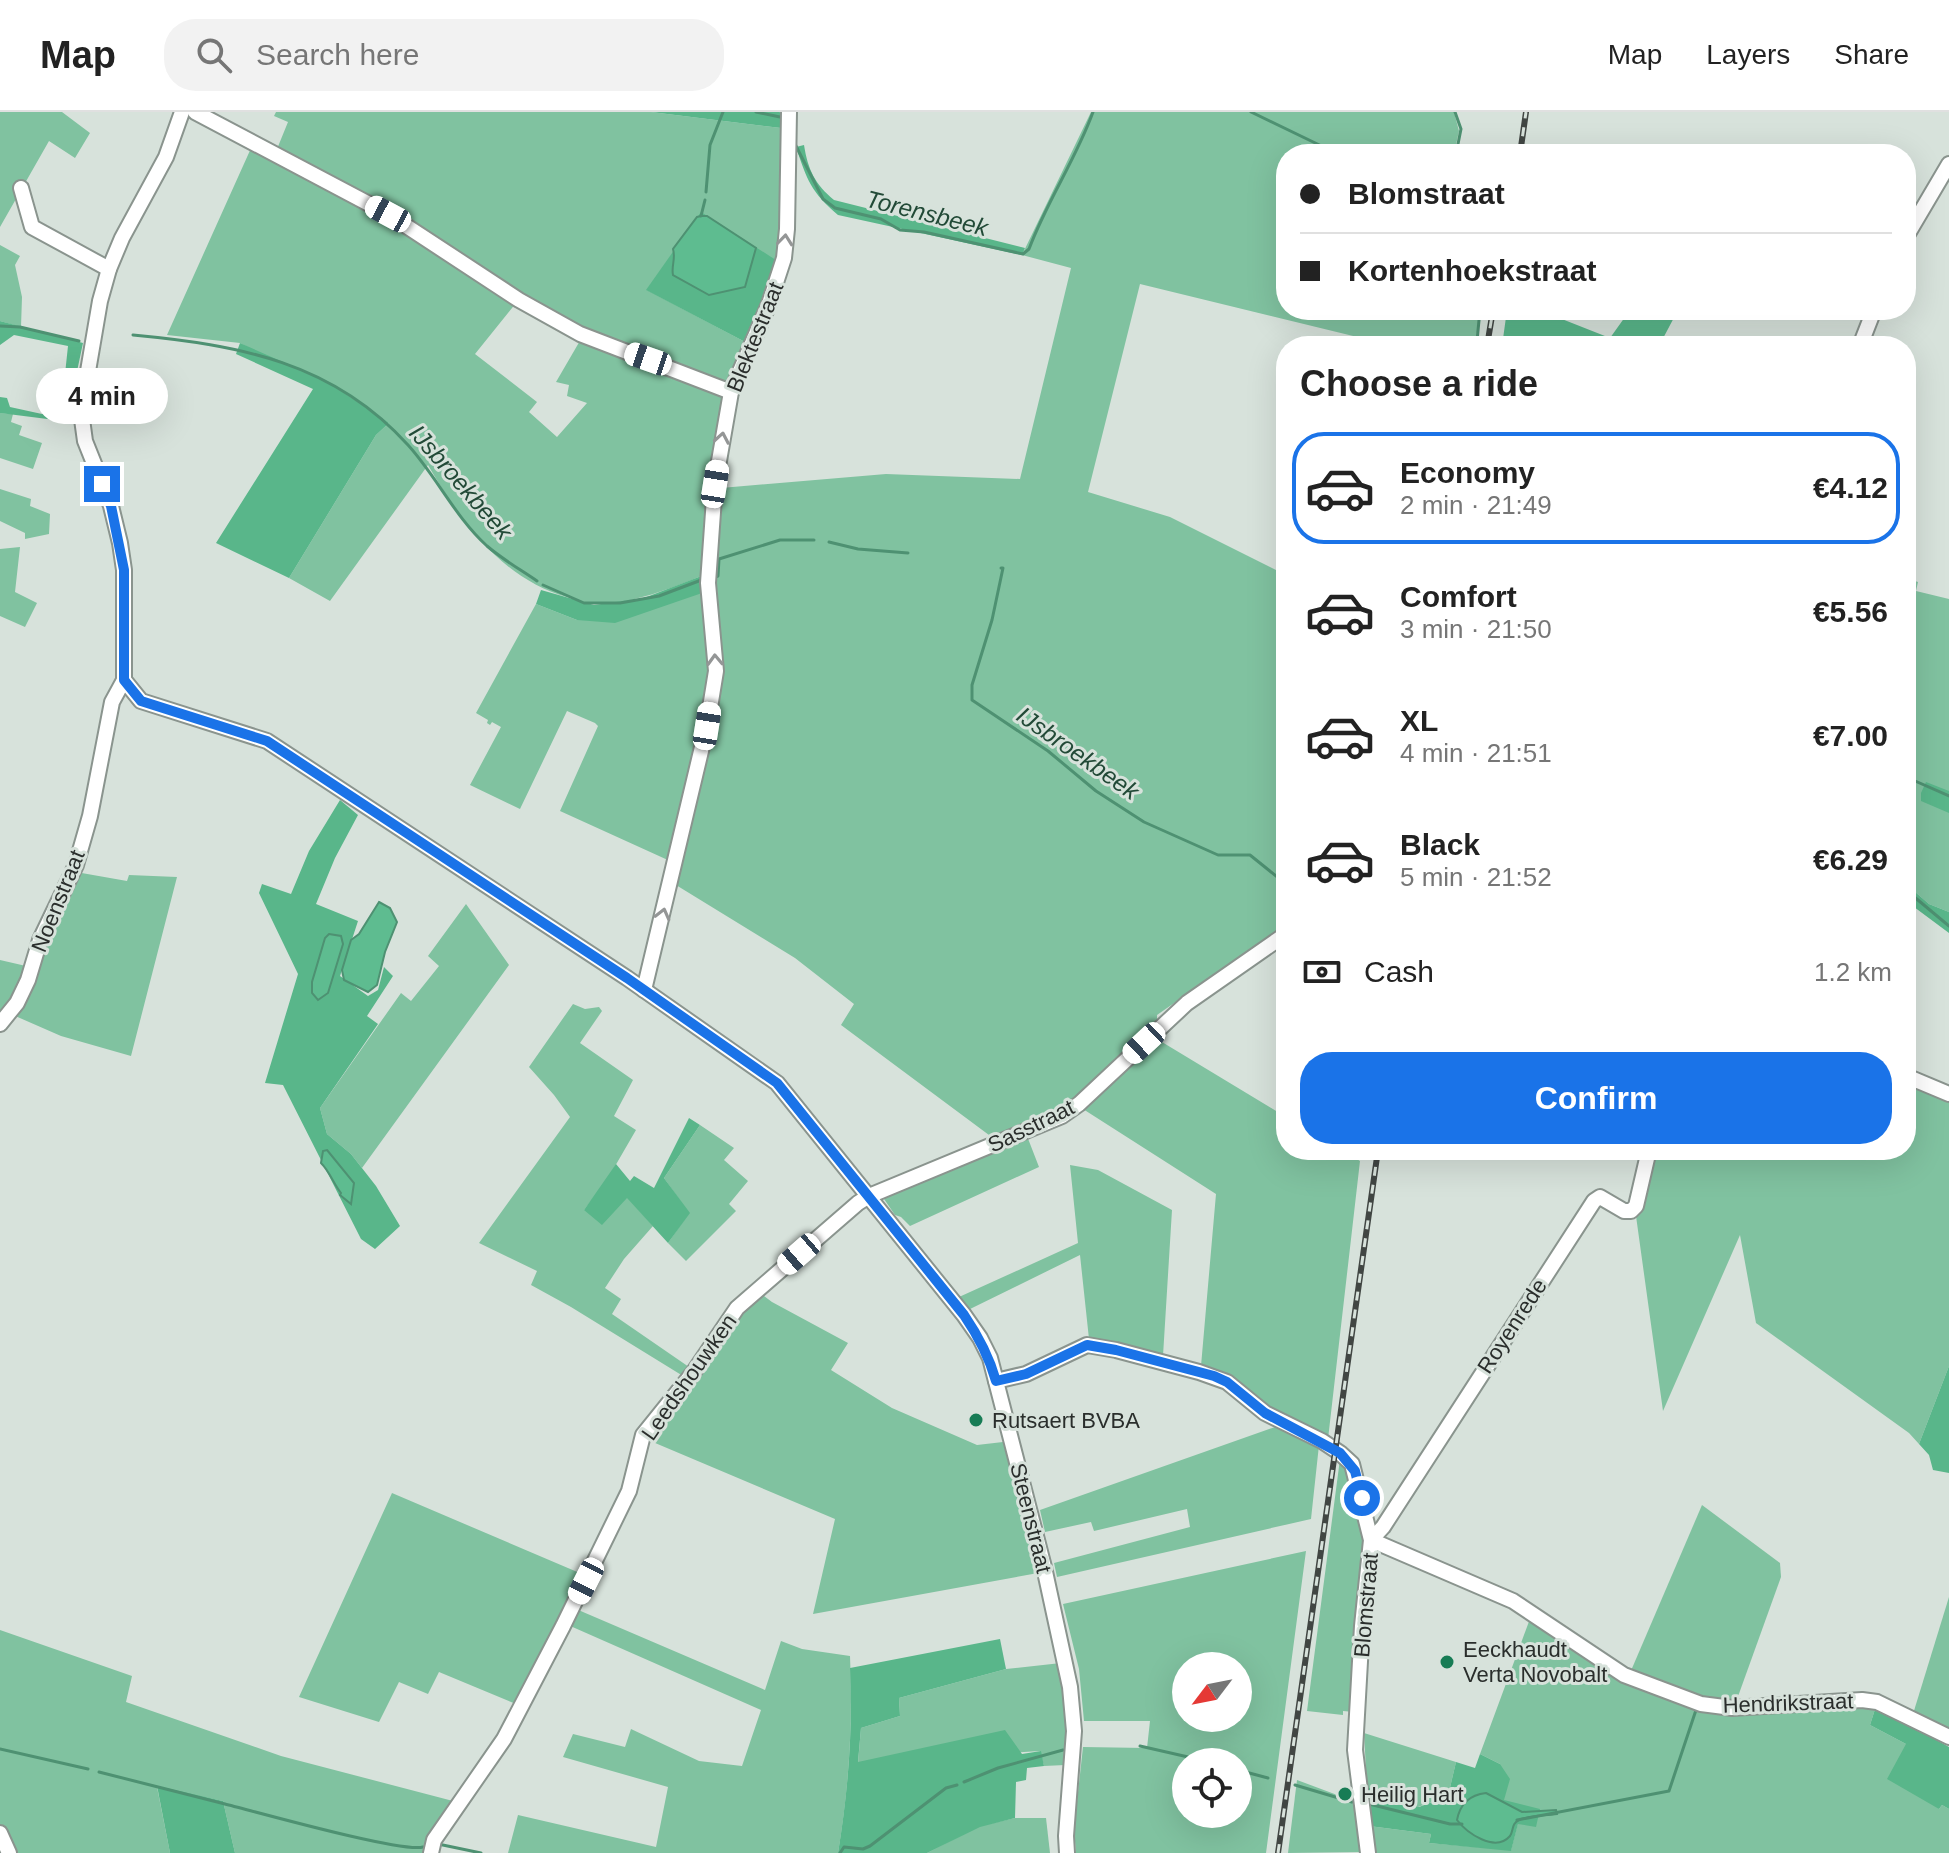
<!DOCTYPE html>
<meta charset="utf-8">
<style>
body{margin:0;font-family:Helvetica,sans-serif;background:#f2f2f2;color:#222;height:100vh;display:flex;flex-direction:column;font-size:30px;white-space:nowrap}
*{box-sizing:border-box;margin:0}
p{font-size:26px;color:#767676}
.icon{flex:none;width:44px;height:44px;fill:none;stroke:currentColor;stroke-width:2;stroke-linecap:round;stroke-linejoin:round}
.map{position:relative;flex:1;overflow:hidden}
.details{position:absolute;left:1276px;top:224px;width:640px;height:824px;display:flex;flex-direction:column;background:#fff;border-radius:32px;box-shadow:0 8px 32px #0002}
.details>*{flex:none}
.guide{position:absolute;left:1276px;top:32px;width:640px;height:176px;border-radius:32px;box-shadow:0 8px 32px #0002;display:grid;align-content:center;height:176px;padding:0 24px;background:#fff}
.needle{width:52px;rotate:238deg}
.buttons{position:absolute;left:1172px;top:1540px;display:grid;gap:16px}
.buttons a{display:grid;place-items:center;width:80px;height:80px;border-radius:50%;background:#fff;box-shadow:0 8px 32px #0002;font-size:40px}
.end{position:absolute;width:36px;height:36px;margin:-18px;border:10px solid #1a73e8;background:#fff;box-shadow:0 0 0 4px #fff}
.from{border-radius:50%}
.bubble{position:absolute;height:56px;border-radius:28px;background:#fff;box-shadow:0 8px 32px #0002;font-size:26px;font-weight:700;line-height:56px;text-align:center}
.car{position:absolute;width:24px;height:48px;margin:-24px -12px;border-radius:10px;box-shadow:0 0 6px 2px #0007;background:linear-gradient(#fff 24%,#345 0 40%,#fff 0 76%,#345 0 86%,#fff 0)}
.guide b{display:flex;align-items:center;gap:28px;height:76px;font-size:30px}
.guide b+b{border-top:2px solid #e0e0e0}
.guide i{width:20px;height:20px;background:#222}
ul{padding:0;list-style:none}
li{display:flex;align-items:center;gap:24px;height:112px;margin:0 16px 12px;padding:0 8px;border:4px solid transparent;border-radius:32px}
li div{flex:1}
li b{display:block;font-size:30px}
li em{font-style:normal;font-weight:700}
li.current{border-color:#1a73e8}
li>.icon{width:72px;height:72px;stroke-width:1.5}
h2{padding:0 24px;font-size:36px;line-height:96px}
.pay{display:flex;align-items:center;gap:20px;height:88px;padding:0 24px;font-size:30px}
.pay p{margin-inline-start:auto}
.button{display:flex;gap:16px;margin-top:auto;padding:16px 24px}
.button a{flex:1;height:92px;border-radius:32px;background:#1a73e8;color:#fff;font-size:32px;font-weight:700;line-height:92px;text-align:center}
header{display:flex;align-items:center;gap:48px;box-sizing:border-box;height:112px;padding:0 40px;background:#fff;border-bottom:2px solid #e0e0e0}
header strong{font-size:38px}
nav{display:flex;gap:44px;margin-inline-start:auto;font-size:28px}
.search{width:560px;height:72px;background:#f2f2f2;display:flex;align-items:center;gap:20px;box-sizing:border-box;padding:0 28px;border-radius:32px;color:#767676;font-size:30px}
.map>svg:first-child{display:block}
.green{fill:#80c2a0;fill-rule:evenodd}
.forest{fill:#59b68a}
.water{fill:#5ebc90;stroke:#4e9172;stroke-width:2}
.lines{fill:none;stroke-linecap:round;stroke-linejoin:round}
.stream{stroke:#4e9172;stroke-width:3}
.minor-casing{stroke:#8a948e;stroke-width:18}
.minor{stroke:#fff;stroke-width:14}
.rail-casing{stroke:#414643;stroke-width:6}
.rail{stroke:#d7e2db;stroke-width:3;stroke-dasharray:9;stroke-linecap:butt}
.oneway{stroke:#949696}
.route{stroke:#1a73e8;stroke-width:10}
.poi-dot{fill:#177c55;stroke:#d7e2db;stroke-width:3}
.labels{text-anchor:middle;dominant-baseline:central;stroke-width:6;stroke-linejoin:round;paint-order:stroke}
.street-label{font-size:22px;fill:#2a2e2c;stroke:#d7e2db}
.poi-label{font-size:22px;fill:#2a2e2c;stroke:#d7e2db;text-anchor:start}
.water-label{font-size:24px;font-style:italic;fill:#224a37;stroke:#d7e2db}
</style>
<header>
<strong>Map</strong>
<div class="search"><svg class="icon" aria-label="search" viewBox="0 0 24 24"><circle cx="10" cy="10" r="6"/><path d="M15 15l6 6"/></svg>Search here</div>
<nav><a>Map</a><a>Layers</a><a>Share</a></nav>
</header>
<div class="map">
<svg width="1949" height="1741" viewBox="0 0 1949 1741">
<rect width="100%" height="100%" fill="#d7e2db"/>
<g class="green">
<polygon points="0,0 62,0 90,21 75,46 49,29 0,115"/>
<polygon points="276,0 651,0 781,16 783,66 779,150 647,178 747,231 729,275 588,222 277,37 288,10 274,4"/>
<polygon points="1091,0 1454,0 1459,19 1454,42 1286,42 1286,198 1480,198 1475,234 1386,234 1386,232 1140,172 1088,380 1170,405 1286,463 1286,813 1157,903 1157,927 1286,1005 1286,1038 1342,1038 1360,1049 1328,1327 1289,1307 1201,1254 1216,1082 1072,990 993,1026 841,913 854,892 795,846 676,773 701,674 722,562 715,444 721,376 886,362 1020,367 1071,156 1022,143"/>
<path d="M252 34 388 105 516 191 475 242 537 290 529 300 557 325 587 291 567 284 569 273 556 270 581 227 727 282 704 463C669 477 635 491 597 492 587 492 577 488 567 485 502 467 461 410 428 353L330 489 289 466 376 323 389 311 240 231 167 223Z"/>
<polygon points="0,133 20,144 15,153 22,185 21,215 0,209"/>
<polygon points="0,301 13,302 11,310 22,314 19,323 42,331 33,357 0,346"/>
<polygon points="0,377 31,387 30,394 50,402 49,422 25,427 25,421 0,409"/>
<polygon points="20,435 15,480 37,491 25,515 0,504 0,437"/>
<polygon points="1906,466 1918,470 1916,479 1949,487 1949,800 1929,792 1906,772"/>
<polygon points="705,480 713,551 705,603 670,749 560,699 598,614 595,611 567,599 520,697 470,673 501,615 492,610 490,613 487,611 488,608 476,601 536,492 577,508"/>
<polygon points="76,760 127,769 129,763 177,765 131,944 61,924 13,903"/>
<polygon points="466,792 509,853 362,1056 351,1042 327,1022 320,996 401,881 411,889 439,854 428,844"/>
<polygon points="0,848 26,854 21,872 0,902"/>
<polygon points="573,892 585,897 599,895 602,899 580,931 633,968 614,1004 636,1018 607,1068 584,1098 627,1085 653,1114 624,1147 605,1176 621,1187 612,1202 689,1255 683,1264 571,1195 531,1173 537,1159 479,1131 570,1005 554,983 529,955"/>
<polygon points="1906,967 1949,986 1949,1254 1919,1332 1909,1321 1756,1211 1740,1123 1663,1299 1636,1104 1655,1038 1906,1038"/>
<polygon points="700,1013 734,1036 724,1048 748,1069 729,1092 736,1099 686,1149 668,1131 689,1101 664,1066"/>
<polygon points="1027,1024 1039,1055 910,1114 901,1105 895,1103 882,1084"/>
<polygon points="1070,1053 1098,1058 1172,1098 1163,1244 1089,1227 1080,1143 968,1198 959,1185 1078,1131"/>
<path d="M760 1181 772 1190 848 1231 831 1258 892 1296 977 1333 1003 1330 1038 1461 813 1502 835 1407 648 1328C686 1279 718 1226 760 1181Z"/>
<polygon points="1278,1314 1319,1333 1311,1407 1057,1465 1054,1451 1190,1415 1187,1397 1094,1419 1091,1410 1045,1420 1040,1398"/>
<polygon points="1340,1347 1348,1351 1367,1419 1354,1600 1343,1599 1343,1603 1307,1599"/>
<polygon points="392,1381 582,1462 516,1592 439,1560 428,1582 399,1570 379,1610 299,1585"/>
<polygon points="1702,1393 1780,1451 1781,1465 1736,1590 1698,1587 1630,1561"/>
<path d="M1306 1439 1266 1741H1076L1074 1717 1083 1635 1147 1636 1150 1609H1084L1079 1557 1063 1492ZM1186 1554H1238V1606H1186ZM1186 1650H1238V1702H1186Z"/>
<polygon points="1949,1485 1949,1621 1913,1602"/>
<path d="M576 1497 765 1578 781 1529 802 1537 850 1544C853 1611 849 1675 838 1741H508L518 1703 656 1735 668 1675 563 1645 573 1622 625 1635 631 1617 699 1649 742 1654 761 1598 568 1513Z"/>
<polygon points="1531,1504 1578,1539 1706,1598 1876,1594 1870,1613 1906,1632 1939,1697 1942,1693 1949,1697 1949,1741 1373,1741 1369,1714 1431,1722 1429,1731 1511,1738 1518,1711 1504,1688 1500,1652 1480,1642"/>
<path d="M0 1518 132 1564 126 1590 281 1644 453 1689C443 1703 424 1723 426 1741H235L223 1689 157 1675 170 1741H11L0 1714Z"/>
<polygon points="1061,1551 1065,1597 1065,1653 1044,1654 1040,1639 858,1651 861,1616 900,1604 899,1586 1006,1557"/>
<polygon points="1364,1621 1456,1650 1448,1684 1418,1695 1391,1690 1388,1676 1367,1676"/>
<polygon points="1297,1668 1356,1690 1362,1740 1288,1741"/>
<polygon points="1015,1706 1046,1706 1050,1741 927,1741 980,1714"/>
</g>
<g class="forest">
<polygon points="651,0 779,0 784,1 781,16"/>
<path d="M804 33C808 58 815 72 834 88L1025 136 1022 143 838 103C811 80 807 68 796 35Z"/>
<polygon points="701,100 779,150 747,231 646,178"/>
<polygon points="1507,198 1539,198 1610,226 1630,198 1678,198 1659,234 1502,234"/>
<polygon points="0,209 83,231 76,264 65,262 68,234 14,223 0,233"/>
<polygon points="240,231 326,269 389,311 376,323 289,466 216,431 313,277 236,242"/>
<polygon points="64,278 73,281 71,310 0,301 0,285 7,286 10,295 42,302 58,301"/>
<polygon points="704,463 705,480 615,511 577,508 536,492 541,478 594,493 644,486"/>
<polygon points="1926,670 1949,679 1949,701 1921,689 1921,681"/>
<polygon points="340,688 358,703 335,746 316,792 358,809 340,864 368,884 378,878 384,855 393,864 367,904 378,912 320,996 327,1022 351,1042 376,1074 400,1114 375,1137 361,1127 283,973 265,971 298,862 259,781 262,772 291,782 309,739"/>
<polygon points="1906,772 1929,792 1949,800 1949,821 1910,792 1906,819"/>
<polygon points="689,1006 700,1013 664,1066 690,1101 668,1131 627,1086 602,1113 584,1098 616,1052 630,1069 634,1064 654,1076"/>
<polygon points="1949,1254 1949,1361 1933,1358 1929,1343 1919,1332"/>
<path d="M1000 1527 1006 1557 899 1586 900 1604 861 1616 858 1650 1005 1618 1022 1642 1041 1639 1044 1654 1027 1656 1026 1668 1016 1670 1015 1706 980 1715 927 1741H838C848 1679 853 1619 850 1556Z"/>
<polygon points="1876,1594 1949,1635 1949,1697 1942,1693 1939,1697 1887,1667 1906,1632 1870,1613"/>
<polygon points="1480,1642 1500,1652 1510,1667 1504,1688 1540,1697 1536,1715 1518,1712 1511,1739 1429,1731 1431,1722 1369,1714 1367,1676 1388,1676 1391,1690 1419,1695 1448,1684 1456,1650 1475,1656"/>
<polygon points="157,1674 223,1689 235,1741 170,1741"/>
</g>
<g class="water">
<path d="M701 104H707L756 136 745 175 709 183 673 163C671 154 676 147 673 137L697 105Z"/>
<polygon points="379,790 390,796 397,810 385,840 377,873 368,880 344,868 342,858 351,828 359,822"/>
<polygon points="329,822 341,824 343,832 328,881 318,888 312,881 312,870 325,826"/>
<path d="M327 1038 354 1071 351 1092 340 1083 341 1081C333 1071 330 1060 321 1051L323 1039Z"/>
<path d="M1486 1681 1522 1700 1556 1698 1557 1702C1546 1704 1529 1703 1519 1708 1511 1712 1514 1718 1510 1724 1495 1741 1467 1721 1457 1708 1460 1692 1469 1683 1486 1681Z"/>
</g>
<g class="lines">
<g class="stream">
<polyline points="756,0 780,5"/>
<polyline points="1251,0 1338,42"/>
<polyline points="1455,0 1461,17 1456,42"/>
<path d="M795 32 823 87 835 96 881 107 900 118 924 120 1023 142 1029 137C1047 89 1076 47 1093 0"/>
<polyline points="706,80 710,33 723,0"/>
<polyline points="701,104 705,88"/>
<polyline points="1480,198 1477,229 1481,233"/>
<polyline points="0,214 20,215 79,229"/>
<path d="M133 223C239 233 333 250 408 333 437 365 455 405 487 434 502 447 521 458 537 469"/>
<polyline points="829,430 858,437 908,441"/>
<polyline points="1001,456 1003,456 992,508 972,573 972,588 1048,639 1096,679 1144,710 1218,743 1250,743 1286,772"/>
<polyline points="713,466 718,464 719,447 780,428 814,428"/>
<polyline points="543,473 584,491 620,491 659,484 704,467"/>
<polyline points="1906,665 1949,684"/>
<polyline points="1906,778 1949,814"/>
<polyline points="1140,1634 1210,1650"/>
<polyline points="0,1637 88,1657"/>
<polyline points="1238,1658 1268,1666"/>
<path d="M99 1660C141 1671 183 1681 225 1692 257 1700 402 1741 423 1735"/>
<polyline points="964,1670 998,1656 1063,1638"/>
<polyline points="1295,1673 1352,1690"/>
<polyline points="1369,1692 1450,1712 1462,1712"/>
<polyline points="1517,1708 1669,1679 1696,1598"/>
<polyline points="438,1732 481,1741"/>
<polyline points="840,1741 844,1735 863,1737 870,1734 946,1676 957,1673"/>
</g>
<defs>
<g id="minor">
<polyline points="182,0 166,45 122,126 109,157 100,189 81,300 85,329 111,394 120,431 124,458 124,568 141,589 267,629 627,866 777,971 964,1203 980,1226 990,1246 1044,1455 1070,1575 1074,1619 1066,1724 1067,1741"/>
<polyline points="195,0 388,102 519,188 580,222 731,280"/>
<polyline points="21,76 32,115 109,157"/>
<polyline points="1906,125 1949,52"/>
<polyline points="1860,234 1874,198"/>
<polyline points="644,878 707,614 716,559 708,471 715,372 731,280 769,192 784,146 787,117 789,0"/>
<polyline points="0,912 17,891 28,868 40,828 76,753 90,704 112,590 124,568"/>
<polyline points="1906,964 1949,982"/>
<polyline points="996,1269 1026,1262 1087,1233 1116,1238 1199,1260 1227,1270 1265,1301 1322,1329 1340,1341 1352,1352 1371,1428 1362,1514 1355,1638 1368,1741"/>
<polyline points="1371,1428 1513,1489 1624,1563 1701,1592 1732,1596 1862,1588 1877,1590 1949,1625"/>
<polyline points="1371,1428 1383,1415 1594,1089 1600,1085 1624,1099 1631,1099 1636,1094 1649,1038"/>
<polyline points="0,1721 9,1741"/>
<polyline points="431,1741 434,1728 504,1627 563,1514 629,1379 643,1323 693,1261 737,1196 858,1091 869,1084 1062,1004 1079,992 1187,891 1286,822"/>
</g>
</defs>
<use href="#minor" class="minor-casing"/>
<use href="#minor" class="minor"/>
<defs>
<g id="rail">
<polyline points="1520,42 1526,0"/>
<polyline points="1487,234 1493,198"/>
<polyline points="1278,1741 1378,1038"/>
</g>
</defs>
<use href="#rail" class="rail-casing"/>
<use href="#rail" class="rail"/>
</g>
<defs><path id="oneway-chevron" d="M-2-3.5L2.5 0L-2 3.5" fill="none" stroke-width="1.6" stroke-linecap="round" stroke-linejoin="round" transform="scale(2)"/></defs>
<g class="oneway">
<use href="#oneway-chevron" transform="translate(785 128) rotate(-84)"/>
<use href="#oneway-chevron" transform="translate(722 326) rotate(-80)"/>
<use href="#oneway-chevron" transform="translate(715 548) rotate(-92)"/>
<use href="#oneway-chevron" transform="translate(663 802) rotate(-76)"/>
</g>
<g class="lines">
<path class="route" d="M102 372 111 394 124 458V568L141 589 267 629 627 866 777 971 964 1203C979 1225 989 1244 996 1269L1026 1262 1087 1233 1116 1238 1214 1264 1227 1270 1265 1301 1340 1341 1355 1359 1362 1386"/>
</g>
<g class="poi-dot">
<circle cx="976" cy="1308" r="8"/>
<circle cx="1447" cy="1550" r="8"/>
<circle cx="1345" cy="1682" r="8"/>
</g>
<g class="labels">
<g class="street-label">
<text transform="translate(755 225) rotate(-68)">Blektestraat</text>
<text transform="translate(58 789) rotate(-68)">Noenstraat</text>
<text transform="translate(1031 1014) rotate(-26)">Sasstraat</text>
<text transform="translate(1512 1214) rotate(-57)">Royenrede</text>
<text transform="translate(689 1265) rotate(-55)">Leedshouwken</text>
<text transform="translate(1031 1406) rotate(76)">Steenstraat</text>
<text transform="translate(1366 1493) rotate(-85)">Blomstraat</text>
<text transform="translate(1788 1591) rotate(-2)">Hendrikstraat</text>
</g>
<g class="poi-label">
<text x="992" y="1308">Rutsaert BVBA</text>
<text x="1463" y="1537">Eeckhaudt<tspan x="1463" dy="25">Verta Novobalt</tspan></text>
<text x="1361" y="1682">Heilig Hart</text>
</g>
<g class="water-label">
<text transform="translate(927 101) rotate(14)">Torensbeek</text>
<text transform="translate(461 370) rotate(49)">IJsbroekbeek</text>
<text transform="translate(1078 641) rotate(35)">IJsbroekbeek</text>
</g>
</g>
</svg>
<div class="buttons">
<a><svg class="needle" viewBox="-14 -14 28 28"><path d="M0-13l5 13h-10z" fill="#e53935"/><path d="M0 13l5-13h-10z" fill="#767676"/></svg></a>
<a><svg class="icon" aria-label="locate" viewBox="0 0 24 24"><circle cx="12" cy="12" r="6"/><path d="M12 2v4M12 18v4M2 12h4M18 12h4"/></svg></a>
</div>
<i class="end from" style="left:1362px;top:1386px"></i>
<i class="end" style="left:102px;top:372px"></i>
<div class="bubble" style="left:36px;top:256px;width:132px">4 min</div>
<i class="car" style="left:388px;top:102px;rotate:298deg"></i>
<i class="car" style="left:648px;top:247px;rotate:289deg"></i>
<i class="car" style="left:715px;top:372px;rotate:9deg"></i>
<i class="car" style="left:707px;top:614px;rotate:9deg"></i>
<i class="car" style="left:1144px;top:931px;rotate:227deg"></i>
<i class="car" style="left:799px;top:1142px;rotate:229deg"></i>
<i class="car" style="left:586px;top:1469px;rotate:207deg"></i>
<div class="guide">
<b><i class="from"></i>Blomstraat</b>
<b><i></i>Kortenhoekstraat</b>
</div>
<section class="details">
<h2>Choose a ride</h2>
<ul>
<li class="current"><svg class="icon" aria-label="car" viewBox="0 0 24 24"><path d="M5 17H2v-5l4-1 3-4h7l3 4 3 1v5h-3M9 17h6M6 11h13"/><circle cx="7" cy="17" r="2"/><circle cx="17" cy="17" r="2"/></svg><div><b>Economy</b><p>2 min · 21:49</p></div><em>€4.12</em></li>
<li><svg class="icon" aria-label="car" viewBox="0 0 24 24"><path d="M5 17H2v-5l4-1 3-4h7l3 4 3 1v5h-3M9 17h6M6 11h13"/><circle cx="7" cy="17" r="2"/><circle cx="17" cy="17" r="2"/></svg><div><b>Comfort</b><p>3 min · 21:50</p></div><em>€5.56</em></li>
<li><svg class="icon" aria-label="car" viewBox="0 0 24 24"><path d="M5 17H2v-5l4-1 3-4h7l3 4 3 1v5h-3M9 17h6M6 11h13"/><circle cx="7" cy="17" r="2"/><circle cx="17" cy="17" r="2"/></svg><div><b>XL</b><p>4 min · 21:51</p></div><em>€7.00</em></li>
<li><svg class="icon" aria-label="car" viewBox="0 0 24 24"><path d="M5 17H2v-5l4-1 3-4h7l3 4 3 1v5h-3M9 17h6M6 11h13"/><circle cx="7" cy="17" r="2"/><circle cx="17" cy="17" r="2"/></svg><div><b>Black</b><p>5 min · 21:52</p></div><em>€6.29</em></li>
</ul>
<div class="pay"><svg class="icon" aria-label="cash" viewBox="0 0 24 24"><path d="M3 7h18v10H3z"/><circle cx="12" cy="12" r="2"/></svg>Cash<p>1.2 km</p></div>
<div class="button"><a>Confirm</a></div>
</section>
</div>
